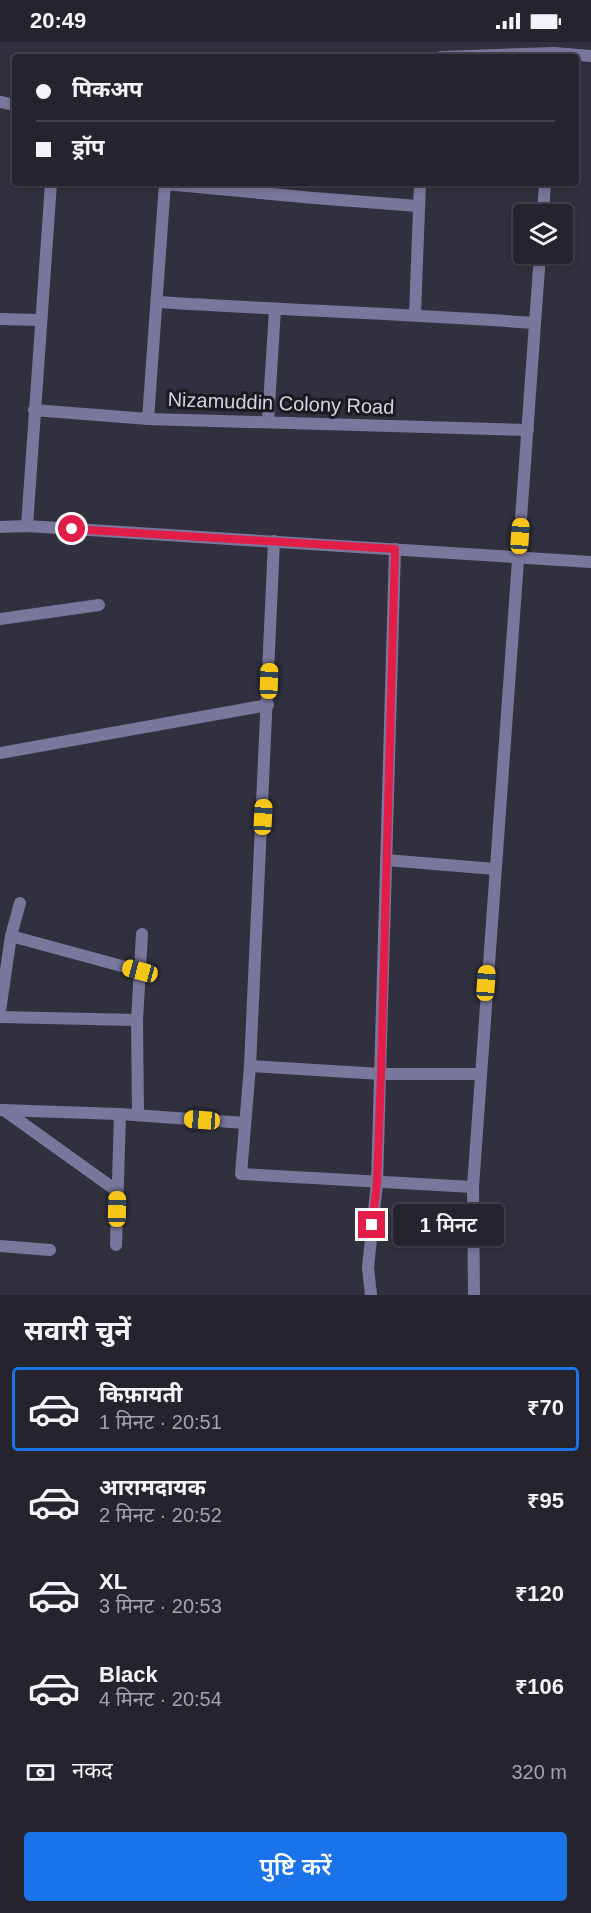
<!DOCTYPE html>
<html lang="hi">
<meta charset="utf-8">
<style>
body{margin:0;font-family:Helvetica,"Noto Sans Devanagari",sans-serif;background:#31303a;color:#f1f3f6;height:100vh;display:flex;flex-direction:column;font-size:22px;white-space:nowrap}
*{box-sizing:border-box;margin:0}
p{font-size:20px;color:#a3a4aa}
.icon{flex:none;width:33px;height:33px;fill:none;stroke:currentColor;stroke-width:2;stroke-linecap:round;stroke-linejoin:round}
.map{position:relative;height:1253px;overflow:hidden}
.details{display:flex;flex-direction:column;background:#25242e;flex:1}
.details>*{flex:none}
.top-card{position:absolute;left:12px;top:12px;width:567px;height:132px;border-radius:6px;box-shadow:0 3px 9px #0003,0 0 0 2px #42414a;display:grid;align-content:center;height:132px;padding:0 24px;background:#25242e}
.controls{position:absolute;left:513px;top:162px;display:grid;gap:12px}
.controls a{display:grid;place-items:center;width:60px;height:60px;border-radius:6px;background:#25242e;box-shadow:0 3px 9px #0003,0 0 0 2px #42414a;font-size:30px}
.end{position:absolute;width:27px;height:27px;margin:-14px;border:8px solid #e11d48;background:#fff;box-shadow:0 0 0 3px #fff}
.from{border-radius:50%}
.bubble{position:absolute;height:42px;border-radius:6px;background:#25242e;box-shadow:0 3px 9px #0003,0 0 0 2px #42414a;font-size:20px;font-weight:600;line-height:42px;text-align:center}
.car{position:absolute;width:18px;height:36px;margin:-18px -9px;border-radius:8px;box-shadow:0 0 4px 2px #0007;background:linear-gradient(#f5c518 24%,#345 0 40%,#f5c518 0 76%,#345 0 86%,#f5c518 0)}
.top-card b{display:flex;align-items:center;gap:21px;height:57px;font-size:22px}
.top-card b+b{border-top:2px solid #42414a}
.top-card i{width:15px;height:15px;background:#f1f3f6}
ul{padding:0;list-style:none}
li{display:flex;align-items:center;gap:18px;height:84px;margin:0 12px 9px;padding:0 12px;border:3px solid transparent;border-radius:6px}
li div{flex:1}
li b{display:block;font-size:22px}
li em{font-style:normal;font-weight:600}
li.current{border-color:#1a73e8}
li>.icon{width:54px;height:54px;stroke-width:1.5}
h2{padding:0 24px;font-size:27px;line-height:72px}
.pay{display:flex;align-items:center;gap:15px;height:66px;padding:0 24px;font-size:22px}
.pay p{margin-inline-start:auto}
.action{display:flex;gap:12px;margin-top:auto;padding:12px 24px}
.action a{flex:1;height:69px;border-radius:6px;background:#1a73e8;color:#fff;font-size:24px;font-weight:600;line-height:69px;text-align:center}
.status{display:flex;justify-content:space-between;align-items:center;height:42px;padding:0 30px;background:#25242e;direction:ltr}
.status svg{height:16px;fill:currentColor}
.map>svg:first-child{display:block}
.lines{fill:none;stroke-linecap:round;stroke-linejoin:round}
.minor{stroke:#79779c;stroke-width:12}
.route{stroke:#e11d48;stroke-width:8}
.labels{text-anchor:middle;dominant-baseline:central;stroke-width:6;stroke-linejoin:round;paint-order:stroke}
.street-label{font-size:20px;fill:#d4d4dd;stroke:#19191f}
</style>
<div class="status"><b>20:49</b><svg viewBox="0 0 49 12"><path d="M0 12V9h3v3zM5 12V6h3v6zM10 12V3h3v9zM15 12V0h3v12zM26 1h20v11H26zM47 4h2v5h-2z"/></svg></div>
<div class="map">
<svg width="591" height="1253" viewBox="0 0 591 1253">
<rect width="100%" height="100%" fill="#31303e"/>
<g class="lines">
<g class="minor">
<polyline points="441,15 554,11 591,14"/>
<polyline points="0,60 15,63"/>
<polyline points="165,142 314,156 418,164"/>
<polyline points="543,172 545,141"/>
<path d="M157 260C283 268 409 272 535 281"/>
<polyline points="415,272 420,141"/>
<polyline points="0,277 41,278"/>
<polyline points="34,368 148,377 528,388"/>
<polyline points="148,377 165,141"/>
<polyline points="268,379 275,267"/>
<polyline points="27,484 51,141"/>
<polyline points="0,485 27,484 591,520"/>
<polyline points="274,499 250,1024 241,1132 473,1145 540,212"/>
<polyline points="0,577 99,563"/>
<polyline points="0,711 268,663"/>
<polyline points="386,818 495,827"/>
<polyline points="11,894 140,929"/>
<polyline points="0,969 11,894 20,861"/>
<polyline points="0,975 137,978"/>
<polyline points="250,1024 381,1032 479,1032"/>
<polyline points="0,1068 120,1072 245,1081"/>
<polyline points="4,1068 117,1149"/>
<polyline points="138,1073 137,978 142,892"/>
<polyline points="473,1145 474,1253"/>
<polyline points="116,1203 120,1072"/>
<polyline points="0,1204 50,1208"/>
<polyline points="371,1253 368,1225 377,1141 395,507"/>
</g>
</g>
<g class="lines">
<polyline class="route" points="72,487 395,507 381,1032 377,1141 372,1183"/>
</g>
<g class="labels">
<g class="street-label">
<text transform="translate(281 361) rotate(2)">Nizamuddin Colony Road</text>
</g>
</g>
</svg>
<div class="controls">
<a><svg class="icon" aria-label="layers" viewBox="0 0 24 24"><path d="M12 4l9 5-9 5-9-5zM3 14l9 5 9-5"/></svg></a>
</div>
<i class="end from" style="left:72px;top:487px"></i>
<i class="end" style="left:372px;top:1183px"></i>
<div class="bubble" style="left:393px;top:1162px;width:111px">1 मिनट</div>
<i class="car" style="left:520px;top:494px;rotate:4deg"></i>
<i class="car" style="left:269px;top:639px;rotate:2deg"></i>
<i class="car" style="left:263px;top:775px;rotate:3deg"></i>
<i class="car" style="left:140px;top:929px;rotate:285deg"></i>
<i class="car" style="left:486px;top:941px;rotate:4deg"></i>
<i class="car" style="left:202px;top:1078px;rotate:274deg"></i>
<i class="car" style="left:117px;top:1167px;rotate:1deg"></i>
<div class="top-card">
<b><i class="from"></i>पिकअप</b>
<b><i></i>ड्रॉप</b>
</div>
</div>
<section class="details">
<h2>सवारी चुनें</h2>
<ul>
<li class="current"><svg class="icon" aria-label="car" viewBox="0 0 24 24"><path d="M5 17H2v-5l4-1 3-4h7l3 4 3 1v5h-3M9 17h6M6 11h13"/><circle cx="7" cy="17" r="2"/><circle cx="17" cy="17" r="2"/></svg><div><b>किफ़ायती</b><p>1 मिनट · 20:51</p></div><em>₹70</em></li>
<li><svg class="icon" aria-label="car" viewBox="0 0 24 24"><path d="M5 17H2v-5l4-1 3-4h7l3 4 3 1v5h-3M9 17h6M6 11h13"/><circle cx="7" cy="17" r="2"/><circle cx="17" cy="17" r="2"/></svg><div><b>आरामदायक</b><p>2 मिनट · 20:52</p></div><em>₹95</em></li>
<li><svg class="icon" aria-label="car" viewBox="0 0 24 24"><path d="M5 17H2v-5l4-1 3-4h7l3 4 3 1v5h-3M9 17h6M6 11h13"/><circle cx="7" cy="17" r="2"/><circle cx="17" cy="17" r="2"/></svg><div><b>XL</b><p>3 मिनट · 20:53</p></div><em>₹120</em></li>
<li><svg class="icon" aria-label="car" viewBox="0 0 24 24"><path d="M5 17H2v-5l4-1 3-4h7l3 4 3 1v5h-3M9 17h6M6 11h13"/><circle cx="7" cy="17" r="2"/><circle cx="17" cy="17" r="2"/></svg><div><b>Black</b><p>4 मिनट · 20:54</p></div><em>₹106</em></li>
</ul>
<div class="pay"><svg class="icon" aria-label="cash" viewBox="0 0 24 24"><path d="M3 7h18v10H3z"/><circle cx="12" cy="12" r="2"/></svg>नकद<p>320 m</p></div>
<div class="action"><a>पुष्टि करें</a></div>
</section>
